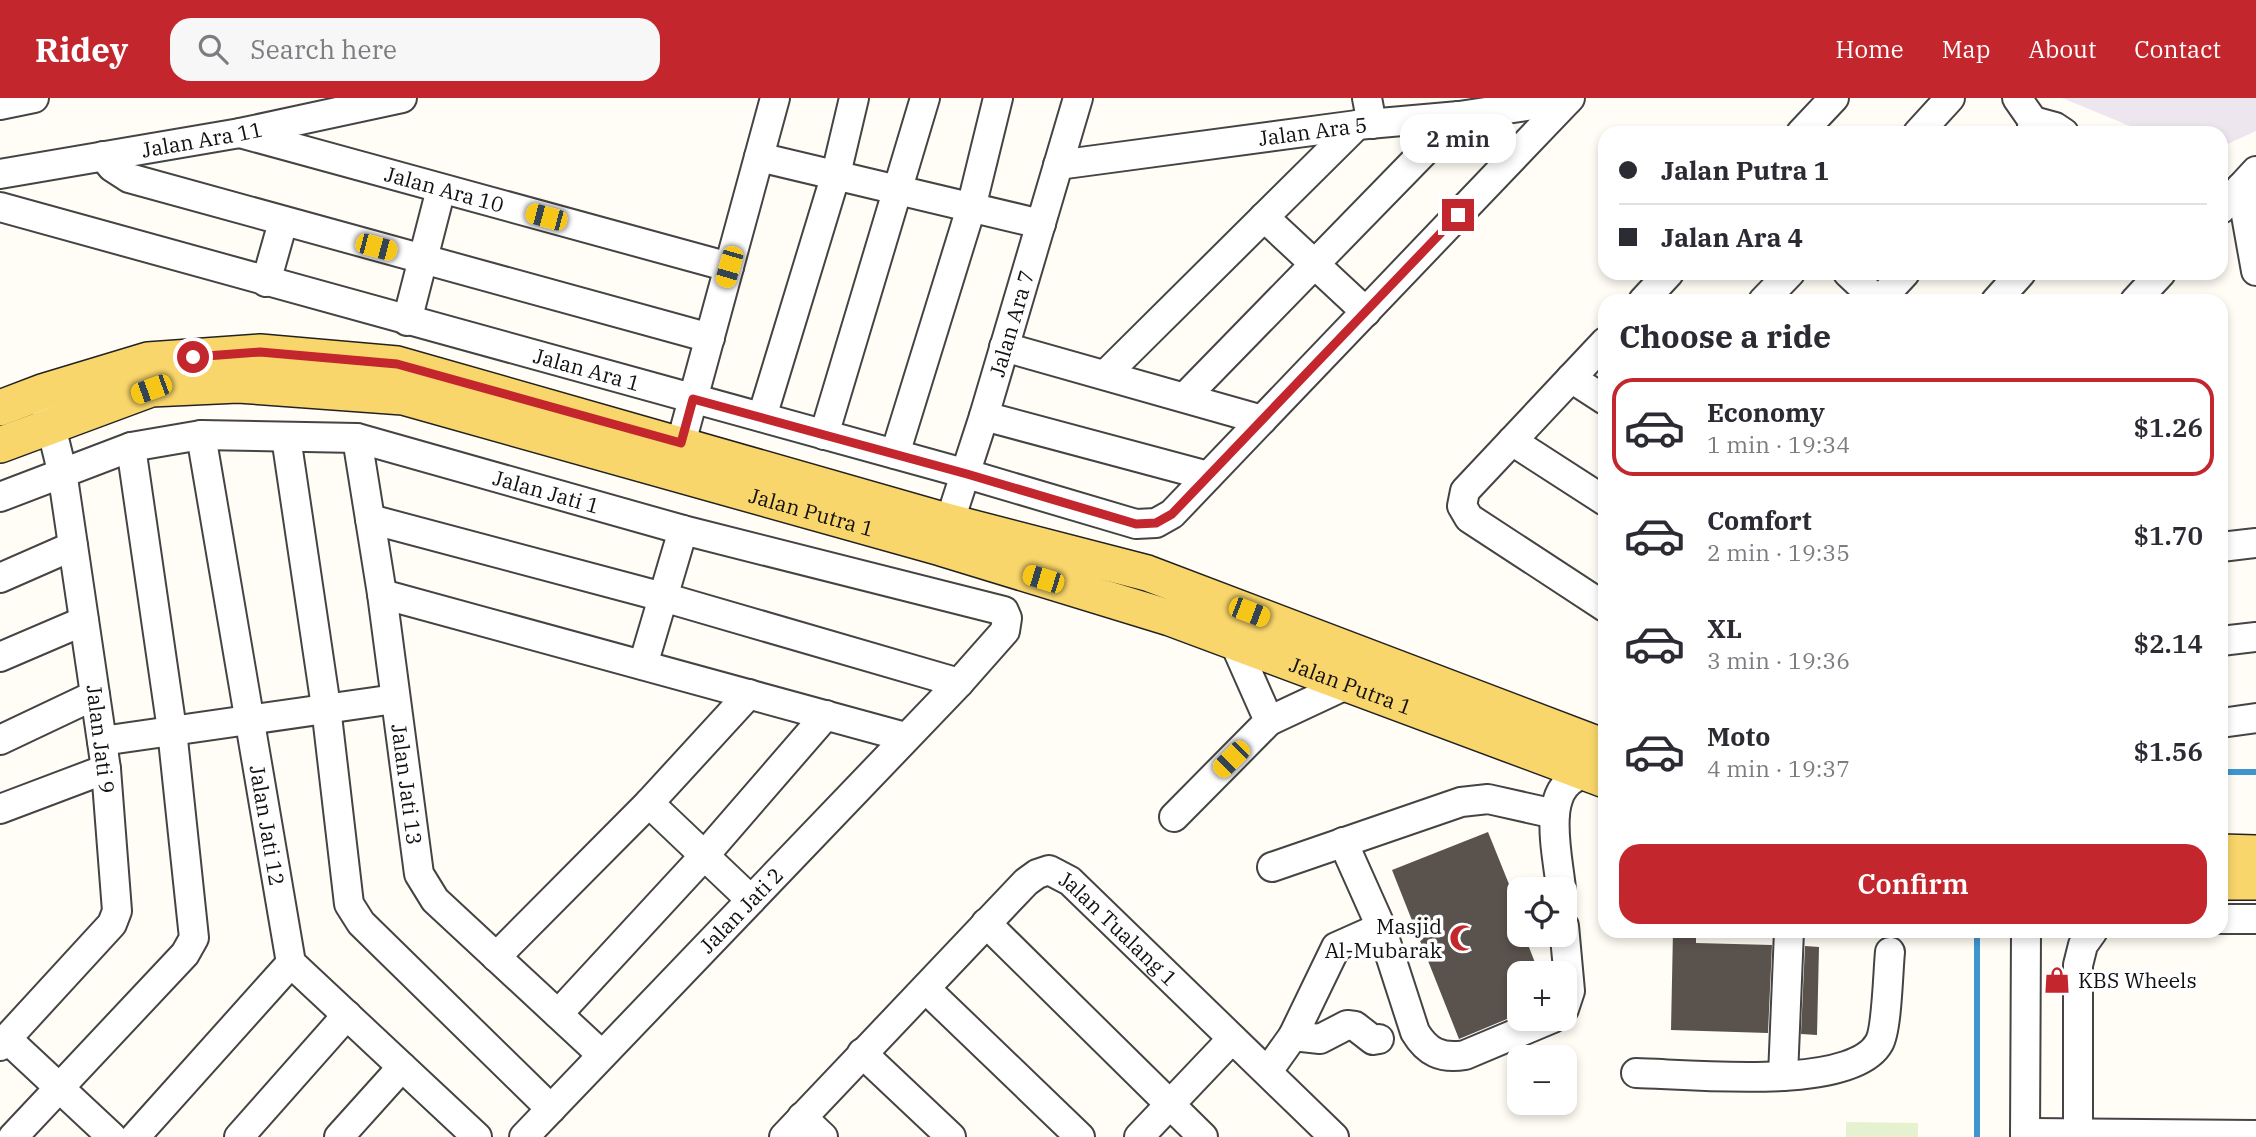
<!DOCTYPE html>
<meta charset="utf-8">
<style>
body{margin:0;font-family:"IBM Plex Serif",serif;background:#f7f7f7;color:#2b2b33;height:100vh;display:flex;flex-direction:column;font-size:26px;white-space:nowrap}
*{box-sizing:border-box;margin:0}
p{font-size:23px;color:#7c7c81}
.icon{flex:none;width:38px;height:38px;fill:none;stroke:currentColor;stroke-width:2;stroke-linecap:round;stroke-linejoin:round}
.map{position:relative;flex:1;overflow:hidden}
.sheet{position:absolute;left:1598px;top:196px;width:630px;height:644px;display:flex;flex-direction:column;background:#fff;border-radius:21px;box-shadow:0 4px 10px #0003}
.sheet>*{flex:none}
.guide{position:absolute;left:1598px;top:28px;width:630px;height:154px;border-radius:21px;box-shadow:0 4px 10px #0003;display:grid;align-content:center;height:154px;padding:0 21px;background:#fff}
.tools{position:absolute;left:1507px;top:779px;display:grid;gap:14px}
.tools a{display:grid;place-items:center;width:70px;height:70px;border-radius:14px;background:#fff;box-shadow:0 4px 10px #0003;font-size:35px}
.end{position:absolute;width:32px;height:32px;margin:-16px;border:9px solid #c4262e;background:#fff;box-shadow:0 0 0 4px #fff}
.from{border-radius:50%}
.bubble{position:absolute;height:49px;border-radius:21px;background:#fff;box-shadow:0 4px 10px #0003;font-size:23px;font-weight:600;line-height:49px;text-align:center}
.car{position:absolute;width:21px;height:42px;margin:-21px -10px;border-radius:9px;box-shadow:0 0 5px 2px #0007;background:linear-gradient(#f5c518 24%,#345 0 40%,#f5c518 0 76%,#345 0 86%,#f5c518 0)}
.guide b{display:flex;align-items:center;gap:24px;height:66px;font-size:26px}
.guide b+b{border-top:2px solid #e1e1e2}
.guide i{width:18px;height:18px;background:#2b2b33}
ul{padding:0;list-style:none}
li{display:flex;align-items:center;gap:21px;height:98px;margin:0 14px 10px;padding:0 7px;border:4px solid transparent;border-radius:21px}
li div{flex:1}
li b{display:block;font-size:26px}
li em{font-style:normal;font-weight:600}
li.active{border-color:#c4262e}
li>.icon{width:63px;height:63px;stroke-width:1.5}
h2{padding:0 21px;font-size:32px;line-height:84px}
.primary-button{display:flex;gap:14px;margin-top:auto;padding:14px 21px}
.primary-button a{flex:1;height:80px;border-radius:21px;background:#c4262e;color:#fff;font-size:28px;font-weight:600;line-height:80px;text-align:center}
header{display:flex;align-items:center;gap:42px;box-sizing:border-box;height:98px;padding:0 35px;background:#c4262e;color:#fff}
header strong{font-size:33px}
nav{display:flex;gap:38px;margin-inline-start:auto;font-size:24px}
.search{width:490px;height:63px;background:#f7f7f7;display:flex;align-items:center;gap:18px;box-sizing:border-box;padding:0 24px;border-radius:21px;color:#7c7c81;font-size:26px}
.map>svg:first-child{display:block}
.industrial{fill:#eee6ef}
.pitch{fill:#e6f2cf}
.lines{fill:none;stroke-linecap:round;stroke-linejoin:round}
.stream{stroke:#3f96cf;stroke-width:6}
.building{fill:#5a524d}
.minor-casing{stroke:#444;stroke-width:32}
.major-casing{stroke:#222;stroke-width:38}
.minor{stroke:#fff;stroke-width:28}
.major{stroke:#f9d66b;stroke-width:35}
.route{stroke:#c4262e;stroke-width:9}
.labels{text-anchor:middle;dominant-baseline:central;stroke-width:7;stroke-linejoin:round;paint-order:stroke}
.street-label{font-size:21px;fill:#111;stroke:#fff}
.poi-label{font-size:21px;fill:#111;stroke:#fff;text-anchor:end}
</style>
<header>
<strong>Ridey</strong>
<div class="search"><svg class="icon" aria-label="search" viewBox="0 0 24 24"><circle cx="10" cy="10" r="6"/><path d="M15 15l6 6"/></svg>Search here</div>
<nav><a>Home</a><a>Map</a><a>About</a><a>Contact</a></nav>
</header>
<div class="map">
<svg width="2256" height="1039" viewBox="0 0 2256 1039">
<rect width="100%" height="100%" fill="#fffdf5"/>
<polygon class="industrial" points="2062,0 2256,0 2256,33 2221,49 2221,35 2147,35"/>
<polygon class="pitch" points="1846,1024 1918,1025 1918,1039 1846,1039"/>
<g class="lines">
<g class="stream">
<polyline points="2221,674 2256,674"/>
<polyline points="1977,833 1977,1039"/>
</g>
</g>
<g class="building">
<polygon points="1488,734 1519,811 1519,847 1527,844 1539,875 1519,875 1519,916 1459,941 1392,772"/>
<polygon points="1673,833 1696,833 1696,845 1772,847 1768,935 1671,932"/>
<polygon points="1805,848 1819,849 1817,937 1801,936"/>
</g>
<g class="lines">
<defs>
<g id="minor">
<polyline points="1367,0 1372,26"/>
<polyline points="2017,0 2033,23 2031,35"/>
<polyline points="0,7 34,0"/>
<polyline points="2033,23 2055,29 2064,35"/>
<path id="s1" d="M240 35 729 169"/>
<polyline points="1801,35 1834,0"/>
<polyline points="1918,35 1950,0"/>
<polyline points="103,58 112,69 129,80 710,240"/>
<polyline points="759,59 1041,126"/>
<path id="s2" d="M1058 67 1357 27 1459 18 1568 2"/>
<path id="s3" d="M0 76 240 35 402 0"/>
<polyline points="2241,89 2256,173"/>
<path id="s4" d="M0 109 967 376 1136 426 1156 425 1172 416 1570 0"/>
<polyline points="2221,111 2256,73"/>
<polyline points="1264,119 1366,214"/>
<polyline points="1848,175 1878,203"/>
<polyline points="266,184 283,124"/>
<polyline points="1643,203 1669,175"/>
<polyline points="1763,203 1790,175"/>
<polyline points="1879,203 1905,175"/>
<polyline points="1996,203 2021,175"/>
<polyline points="2135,203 2161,175"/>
<polyline points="407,223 441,91"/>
<polyline points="1605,244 1465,393 1462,408 1469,420 1605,509"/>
<polyline points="1004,249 1262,322"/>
<polyline points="1107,275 1357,27"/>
<polyline points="1571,280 1605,302"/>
<polyline points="1185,299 1459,18"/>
<polyline points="984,318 1208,378"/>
<polyline points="762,319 836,76 854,0"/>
<path id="s5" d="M201 337 291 865 477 1039"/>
<polyline points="824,337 925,0"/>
<polyline points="286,339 326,609 349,806 361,825 551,1011"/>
<path id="s6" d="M357 340 382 496 419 776 435 802 602 957"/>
<polyline points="1512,343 1605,403"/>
<polyline points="681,345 775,0"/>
<polyline points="895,356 971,110 998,0"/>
<path id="s7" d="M0 399 131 349 201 337 357 340 683 432 1004 513 1007 520 1005 533 959 585 524 1039"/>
<polyline points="370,421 663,499 959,585"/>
<path id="s8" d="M943 444 984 318 1078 0"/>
<polyline points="2221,449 2256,445"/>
<polyline points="0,480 73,448"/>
<polyline points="382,496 905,639"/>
<polyline points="2221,543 2256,539"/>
<polyline points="0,559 84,523"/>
<polyline points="643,567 683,432"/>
<polyline points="1269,623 1348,586"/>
<polyline points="2221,625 2256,620"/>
<polyline points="0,642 95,597"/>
<polyline points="102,643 395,601"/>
<polyline points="649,705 751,802"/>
<polyline points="0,711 106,671"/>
<polyline points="1174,719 1269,623 1234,544"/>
<path d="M1343 744 1381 829 1415 934C1427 954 1441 961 1465 957L1553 920"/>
<polyline points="1272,769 1461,704 1488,701 1555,716"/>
<path d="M1561 791C1558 756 1538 684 1587 676"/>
<polyline points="2221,821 2256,821"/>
<polyline points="986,825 1203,1039"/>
<polyline points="1564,828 1570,893 1564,911"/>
<polyline points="496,859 649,705 749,596"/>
<polyline points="926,891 1080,1039"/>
<polyline points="558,916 703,759 826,617"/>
<polyline points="1293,938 1320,941 1347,927 1355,928 1373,942 1379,941"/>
<polyline points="7,941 112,1039"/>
<polyline points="0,948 112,826 117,813 106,671 62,373 46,308"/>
<polyline points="862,955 951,1039"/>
<polyline points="1268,973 1293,938 1336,849 1381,829"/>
<path d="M1636 975C1687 976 1852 994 1879 945 1887 932 1888 873 1890 854"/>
<polyline points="1783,978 1789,833"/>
<polyline points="802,1019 823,1039"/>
<polyline points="2025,1035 2256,1037"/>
<polyline points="2078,1035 2078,867 2083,847 2093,833"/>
<polyline points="13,1039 185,856 194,840 172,632 131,349"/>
<polyline points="135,1039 291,865"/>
<polyline points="239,1039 347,917"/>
<polyline points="339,1039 402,969"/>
<path id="s9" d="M784 1039 1026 784 1037 776 1049 772 1070 783 1334 1039"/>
<polyline points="1139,1039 1232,941"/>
<polyline points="2025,1039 2026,833"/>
</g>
<g id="major">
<polyline points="0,310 42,294 148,262 260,254 397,266 950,424 1147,475 1605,649"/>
<path id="s10" d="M0 347 151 291 238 287 403 299 941 450 1170 520 1605 682"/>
<polyline points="2221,754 2256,755"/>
<polyline points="2221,784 2256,784"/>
</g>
</defs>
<use href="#minor" class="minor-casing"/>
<use href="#major" class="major-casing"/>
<use href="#minor" class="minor"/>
<use href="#major" class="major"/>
</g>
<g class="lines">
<polyline class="route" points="193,259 260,254 397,266 681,345 693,301 967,376 1136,426 1156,425 1172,416 1458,117"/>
</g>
<defs>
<symbol id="mosque-bare" viewBox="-9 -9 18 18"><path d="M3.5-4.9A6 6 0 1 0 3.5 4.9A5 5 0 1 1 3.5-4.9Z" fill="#c4262e" stroke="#fff" stroke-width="2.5" paint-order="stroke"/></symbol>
<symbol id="shop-bare" viewBox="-9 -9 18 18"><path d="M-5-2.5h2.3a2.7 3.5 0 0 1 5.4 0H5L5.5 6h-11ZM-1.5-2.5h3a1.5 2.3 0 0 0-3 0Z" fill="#c4262e" stroke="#fff" stroke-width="2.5" paint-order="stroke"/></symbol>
</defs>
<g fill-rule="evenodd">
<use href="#mosque-bare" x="1444" y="821" width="38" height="38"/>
<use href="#shop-bare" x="2038" y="863" width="38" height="38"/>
</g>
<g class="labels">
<g class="street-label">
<text stroke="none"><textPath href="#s2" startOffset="257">Jalan Ara 5</textPath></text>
<text stroke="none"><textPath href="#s3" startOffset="205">Jalan Ara 11</textPath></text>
<text stroke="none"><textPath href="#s1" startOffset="212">Jalan Ara 10</textPath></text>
<text stroke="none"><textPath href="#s8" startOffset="229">Jalan Ara 7</textPath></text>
<text stroke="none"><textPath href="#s4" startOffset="609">Jalan Ara 1</textPath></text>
<text stroke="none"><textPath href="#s7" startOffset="564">Jalan Jati 1</textPath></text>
<text stroke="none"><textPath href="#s10" startOffset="838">Jalan Putra 1</textPath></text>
<text stroke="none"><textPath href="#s10" startOffset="1405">Jalan Putra 1</textPath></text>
<text transform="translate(101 641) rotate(83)">Jalan Jati 9</text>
<text stroke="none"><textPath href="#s6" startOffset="350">Jalan Jati 13</textPath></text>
<text stroke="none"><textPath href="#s5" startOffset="396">Jalan Jati 12</textPath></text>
<text transform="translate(741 812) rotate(-46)">Jalan Jati 2</text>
<text stroke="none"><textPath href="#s9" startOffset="469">Jalan Tualang 1</textPath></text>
</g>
<g class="poi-label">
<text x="1442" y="828">Masjid<tspan x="1442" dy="24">Al-Mubarak</tspan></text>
<text x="2078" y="882" text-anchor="start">KBS Wheels</text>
</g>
</g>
</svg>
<div class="tools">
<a><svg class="icon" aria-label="locate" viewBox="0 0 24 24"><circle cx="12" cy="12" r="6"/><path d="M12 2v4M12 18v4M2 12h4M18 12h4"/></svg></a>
<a>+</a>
<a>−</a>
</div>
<i class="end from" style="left:193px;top:259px"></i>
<i class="end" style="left:1458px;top:117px"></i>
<div class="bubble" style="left:1400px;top:16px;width:116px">2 min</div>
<i class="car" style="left:546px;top:119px;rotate:285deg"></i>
<i class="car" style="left:376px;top:149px;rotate:105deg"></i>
<i class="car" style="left:729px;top:169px;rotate:196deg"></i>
<i class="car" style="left:151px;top:291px;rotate:250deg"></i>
<i class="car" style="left:1043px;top:481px;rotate:287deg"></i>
<i class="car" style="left:1249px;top:514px;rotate:111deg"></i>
<i class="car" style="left:1231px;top:661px;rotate:225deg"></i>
<div class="guide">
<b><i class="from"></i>Jalan Putra 1</b>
<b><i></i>Jalan Ara 4</b>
</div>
<section class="sheet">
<h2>Choose a ride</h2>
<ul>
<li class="active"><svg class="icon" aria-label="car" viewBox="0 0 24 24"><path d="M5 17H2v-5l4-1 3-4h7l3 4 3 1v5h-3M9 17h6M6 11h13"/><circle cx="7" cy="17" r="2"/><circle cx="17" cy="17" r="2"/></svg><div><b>Economy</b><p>1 min · 19:34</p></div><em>$1.26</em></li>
<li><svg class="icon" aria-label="car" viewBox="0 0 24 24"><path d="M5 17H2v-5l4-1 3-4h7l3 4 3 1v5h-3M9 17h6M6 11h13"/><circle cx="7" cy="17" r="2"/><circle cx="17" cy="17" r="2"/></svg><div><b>Comfort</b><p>2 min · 19:35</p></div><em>$1.70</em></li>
<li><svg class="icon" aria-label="car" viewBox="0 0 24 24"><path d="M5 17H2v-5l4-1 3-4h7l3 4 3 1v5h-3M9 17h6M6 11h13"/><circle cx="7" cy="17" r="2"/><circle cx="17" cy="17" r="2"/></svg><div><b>XL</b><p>3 min · 19:36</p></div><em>$2.14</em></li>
<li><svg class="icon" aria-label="car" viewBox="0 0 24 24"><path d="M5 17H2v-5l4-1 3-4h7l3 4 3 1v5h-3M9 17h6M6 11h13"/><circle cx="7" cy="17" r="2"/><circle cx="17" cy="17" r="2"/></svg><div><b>Moto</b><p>4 min · 19:37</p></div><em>$1.56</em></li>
</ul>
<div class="primary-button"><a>Confirm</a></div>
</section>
</div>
